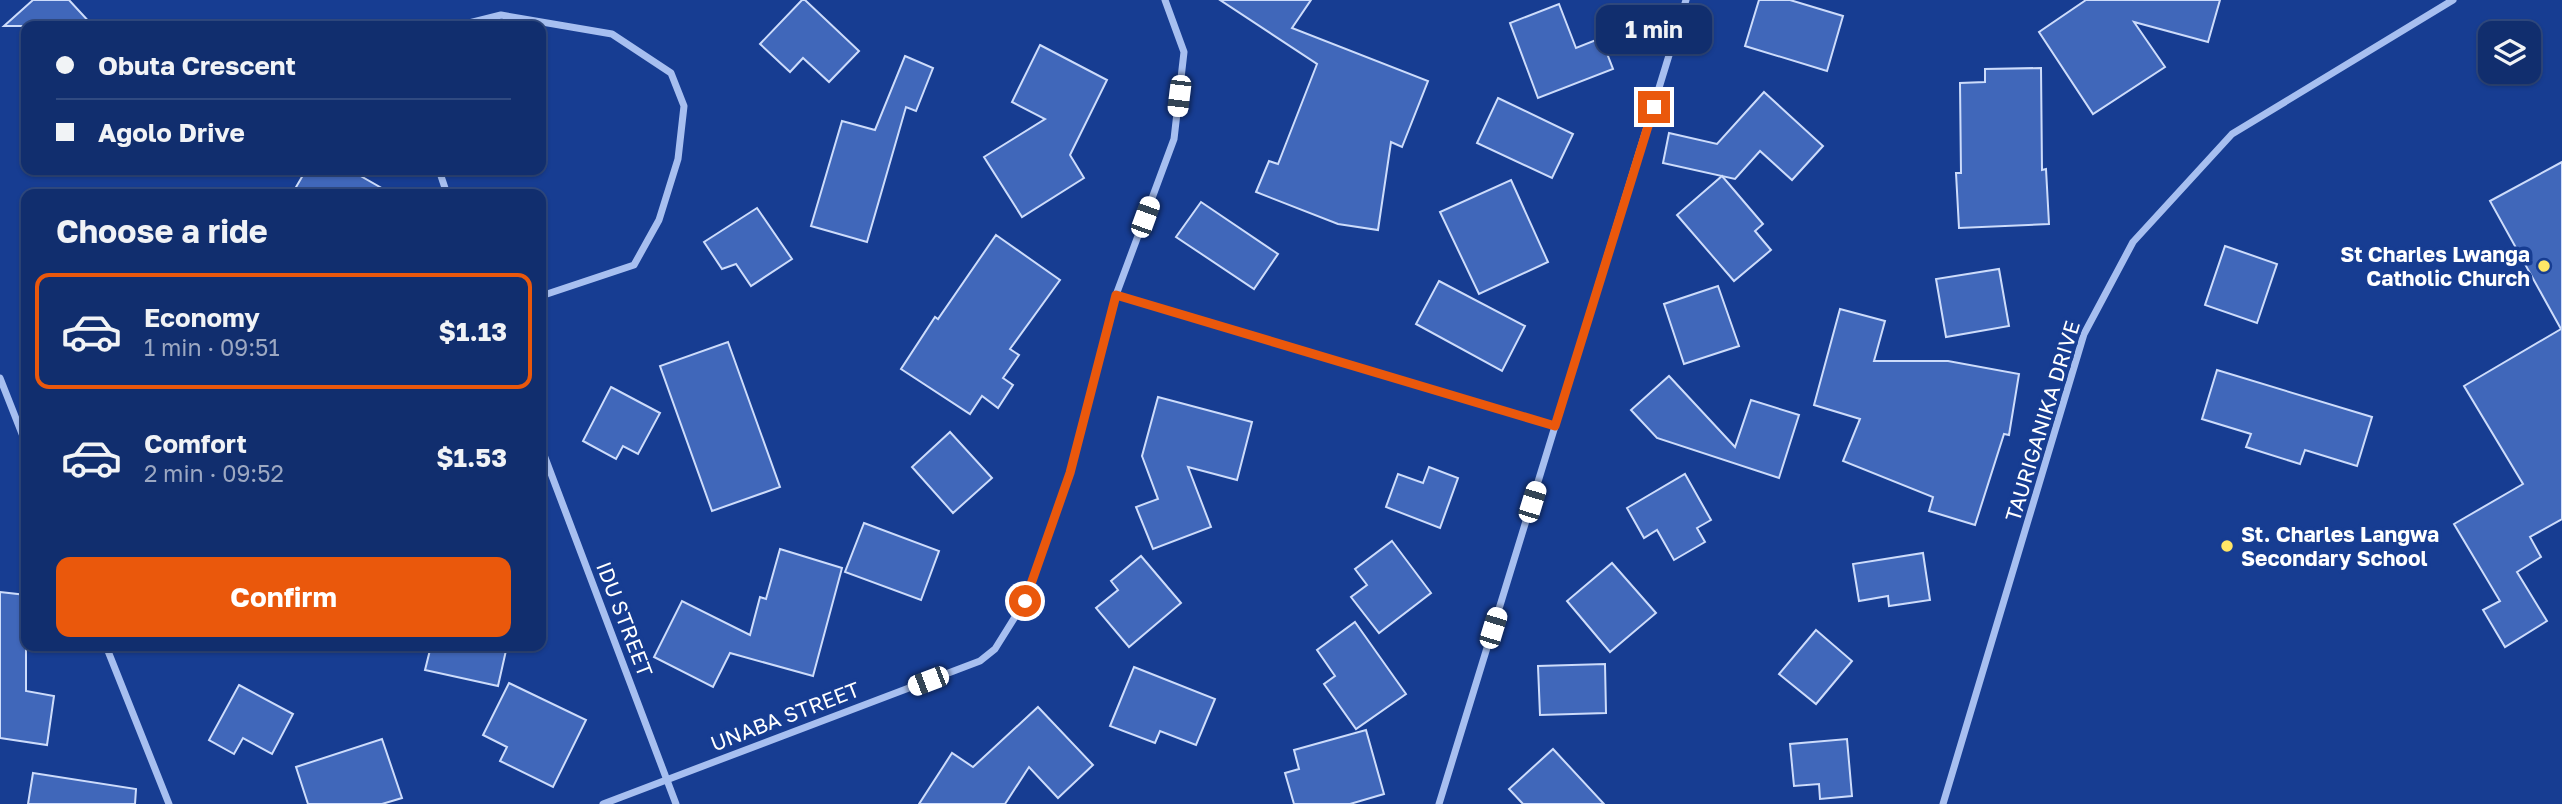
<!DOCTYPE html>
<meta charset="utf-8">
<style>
body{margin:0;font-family:"Golos Text",sans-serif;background:#1e3a76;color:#f1f3f6;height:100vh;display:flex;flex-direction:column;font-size:26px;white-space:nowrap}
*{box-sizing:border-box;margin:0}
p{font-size:23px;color:#9ca8c2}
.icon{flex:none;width:38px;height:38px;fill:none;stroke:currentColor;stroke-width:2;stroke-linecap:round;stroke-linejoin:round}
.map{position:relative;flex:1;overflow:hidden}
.details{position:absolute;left:21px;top:189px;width:525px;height:462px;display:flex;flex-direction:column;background:#112e6e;border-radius:14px;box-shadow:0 2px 5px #0004,0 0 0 2px #304a81}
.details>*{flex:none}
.guide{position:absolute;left:21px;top:21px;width:525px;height:154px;border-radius:14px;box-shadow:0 2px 5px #0004,0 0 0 2px #304a81;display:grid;align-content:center;height:154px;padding:0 35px;background:#112e6e}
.buttons{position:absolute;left:2478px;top:21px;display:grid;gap:14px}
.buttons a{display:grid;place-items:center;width:63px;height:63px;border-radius:14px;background:#112e6e;box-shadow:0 2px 5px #0004,0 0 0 2px #304a81;font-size:35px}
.end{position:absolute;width:32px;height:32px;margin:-16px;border:9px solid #ea580c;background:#fff;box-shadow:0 0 0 4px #fff}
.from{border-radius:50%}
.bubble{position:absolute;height:49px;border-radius:14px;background:#112e6e;box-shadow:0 2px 5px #0004,0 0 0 2px #304a81;font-size:23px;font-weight:700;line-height:49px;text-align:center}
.car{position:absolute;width:21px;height:42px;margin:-21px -10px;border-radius:9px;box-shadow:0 0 5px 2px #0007;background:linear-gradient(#fff 24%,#345 0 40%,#fff 0 76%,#345 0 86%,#fff 0)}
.guide b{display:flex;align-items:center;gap:24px;height:66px;font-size:26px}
.guide b+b{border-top:2px solid #304a81}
.guide i{width:18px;height:18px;background:#f1f3f6}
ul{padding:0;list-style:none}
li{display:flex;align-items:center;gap:21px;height:116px;margin:0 14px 10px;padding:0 21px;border:4px solid transparent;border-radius:14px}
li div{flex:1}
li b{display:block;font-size:26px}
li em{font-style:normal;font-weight:700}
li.active{border-color:#ea580c}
li>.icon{width:63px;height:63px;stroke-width:1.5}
h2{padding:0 35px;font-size:32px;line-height:84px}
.primary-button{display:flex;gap:14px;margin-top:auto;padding:14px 35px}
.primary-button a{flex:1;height:80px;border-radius:14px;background:#ea580c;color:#fff;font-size:28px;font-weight:700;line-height:80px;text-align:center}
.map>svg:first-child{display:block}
.building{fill:#4067ba;stroke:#cddcfb;stroke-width:2}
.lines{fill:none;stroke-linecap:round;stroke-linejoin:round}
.street{stroke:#a7bff0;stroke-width:7}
.route{stroke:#ea580c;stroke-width:9}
.poi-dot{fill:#ffe666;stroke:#173d92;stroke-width:2.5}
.labels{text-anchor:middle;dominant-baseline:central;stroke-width:7;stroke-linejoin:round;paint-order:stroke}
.poi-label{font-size:21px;font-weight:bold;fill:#fff;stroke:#173d92;text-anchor:end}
.street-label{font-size:21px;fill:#fff;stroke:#173d92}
</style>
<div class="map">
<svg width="2562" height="804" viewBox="0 0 2562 804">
<rect width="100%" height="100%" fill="#173d92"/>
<g class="building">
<polygon points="33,0 69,0 93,26 4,26"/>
<polygon points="802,0 805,0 859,51 829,82 803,58 790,72 760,44"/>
<polygon points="1220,0 1311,0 1292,28 1428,81 1402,147 1391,142 1378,230 1338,224 1256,192 1269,161 1278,164 1317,64"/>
<polygon points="1759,0 1790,0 1843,16 1827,71 1745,46"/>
<polygon points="2086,0 2220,0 2208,42 2134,22 2165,67 2093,114 2039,32"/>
<polygon points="1559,4 1576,48 1601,38 1613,69 1538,98 1510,23"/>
<polygon points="1040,45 1107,80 1070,155 1084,178 1022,217 984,157 1045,119 1012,102"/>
<polygon points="905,56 933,68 916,111 906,107 867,242 811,226 842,121 875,130"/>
<polygon points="2041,68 2042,170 2046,169 2049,224 1959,228 1956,173 1961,173 1960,83 1985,82 1985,69"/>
<polygon points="1764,92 1823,146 1792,180 1760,151 1735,179 1663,163 1669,133 1717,144"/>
<polygon points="1498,98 1573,134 1552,178 1477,143"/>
<polygon points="2562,162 2562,519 2530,537 2541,557 2517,572 2547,621 2505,647 2483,610 2500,601 2454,524 2523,484 2464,386 2561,329 2490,201"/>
<polygon points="306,170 350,170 392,194 292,194"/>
<polygon points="1722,176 1763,224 1755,231 1771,250 1734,281 1677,215"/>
<polygon points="1511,180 1548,262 1479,294 1440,212"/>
<polygon points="1201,202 1278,254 1254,289 1176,237"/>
<polygon points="757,208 792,259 751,286 736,264 722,269 704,242"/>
<polygon points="996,235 1060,280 1010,349 1019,355 1003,378 1013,385 998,408 982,396 970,414 901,369 935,317 938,319"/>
<polygon points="2225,246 2277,264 2257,323 2205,305"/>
<polygon points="1999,269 2009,326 1946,337 1936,279"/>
<polygon points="1439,281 1525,326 1502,371 1416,324"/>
<polygon points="1718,286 1739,346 1684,364 1664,304"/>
<polygon points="1840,309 1885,321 1874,361 1948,361 2019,374 2009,435 2004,434 1975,525 1929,511 1933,497 1843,461 1860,419 1814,405"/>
<polygon points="728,342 780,487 712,511 660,366"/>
<polygon points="2217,370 2372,417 2357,466 2305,450 2300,464 2246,447 2251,434 2202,419"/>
<polygon points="1669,376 1735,447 1751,400 1799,415 1779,478 1657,438 1631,410"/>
<polygon points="611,387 660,413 638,454 623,446 616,459 583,441"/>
<polygon points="1158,397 1252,422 1237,480 1188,467 1211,527 1153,549 1136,507 1158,499 1142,456"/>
<polygon points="950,432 992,478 953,513 912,467"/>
<polygon points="1429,467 1458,478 1440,528 1386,507 1398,474 1423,483"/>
<polygon points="1685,474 1711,520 1697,528 1705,542 1674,560 1657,530 1644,538 1627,508"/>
<polygon points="864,523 939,551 921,600 845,572"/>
<polygon points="1392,541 1431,593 1379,633 1351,597 1367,585 1355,569"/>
<polygon points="780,549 842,568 813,676 730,653 713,687 654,657 682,601 750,635 760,597 766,599"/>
<polygon points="1923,553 1930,600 1889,606 1888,596 1859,601 1853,564"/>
<polygon points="1141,556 1181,603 1129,647 1096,608 1118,590 1111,581"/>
<polygon points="1612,563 1656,613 1610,652 1567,601"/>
<polygon points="0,592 26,595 26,691 54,696 47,745 0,738"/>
<polygon points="1355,622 1406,694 1356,729 1324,684 1335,676 1317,650"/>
<polygon points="1816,630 1852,661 1816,704 1779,674"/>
<polygon points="431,646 507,646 498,686 425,670"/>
<polygon points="1605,664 1606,713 1540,715 1538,666"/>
<polygon points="1134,667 1215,699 1196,745 1160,731 1155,743 1110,726"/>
<polygon points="509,683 586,720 553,787 500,761 507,747 483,735"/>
<polygon points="239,685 293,714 272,754 243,738 234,754 209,740"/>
<polygon points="1038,707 1093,765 1058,798 1029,767 1005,804 919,804 952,753 973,767"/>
<polygon points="1366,730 1384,794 1350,804 1294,804 1285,773 1299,769 1294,750"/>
<polygon points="382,739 402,798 382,804 308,804 296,767"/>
<polygon points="1847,739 1852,796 1820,799 1819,784 1794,786 1790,744"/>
<polygon points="1553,749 1604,804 1523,804 1509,789"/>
<polygon points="33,773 136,789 135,804 28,804"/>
</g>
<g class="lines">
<g class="street">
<polyline points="457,26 501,15 612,34 671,73 684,106 678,159 659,220 634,265 541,296"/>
<polyline points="439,170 447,194"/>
<polyline points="1116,295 1555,426"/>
<polyline points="0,378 26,444"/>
<polyline points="541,447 676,804"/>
<polyline points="106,646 169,804"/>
<polyline points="603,804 980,661 995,649 1025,601 1070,473 1116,295 1174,139 1184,52 1165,0"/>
<polyline points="1439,804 1686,0"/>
<polyline points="1943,804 2084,334 2133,242 2232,134 2453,0"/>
</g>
</g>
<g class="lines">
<polyline class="route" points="1025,601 1070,473 1116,295 1555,426 1654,107"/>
</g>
<g class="poi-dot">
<circle cx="2544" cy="266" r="7"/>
<circle cx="2227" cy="546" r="7"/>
</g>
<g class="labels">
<g class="poi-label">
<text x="2530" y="254">St Charles Lwanga<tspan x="2530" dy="24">Catholic Church</tspan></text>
<text x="2241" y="534" text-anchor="start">St. Charles Langwa<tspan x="2241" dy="24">Secondary School</tspan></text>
</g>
<g class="street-label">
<text transform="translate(2042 421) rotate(-73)">TAURIGANIKA DRIVE</text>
<text transform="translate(625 619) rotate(69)">IDU STREET</text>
<text transform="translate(785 716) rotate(-21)">UNABA STREET</text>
</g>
</g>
</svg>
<div class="buttons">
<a><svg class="icon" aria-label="layers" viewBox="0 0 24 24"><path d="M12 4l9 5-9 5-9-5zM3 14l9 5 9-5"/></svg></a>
</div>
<i class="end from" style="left:1025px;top:601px"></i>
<i class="end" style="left:1654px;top:107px"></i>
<div class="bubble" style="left:1596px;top:5px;width:116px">1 min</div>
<i class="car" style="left:1179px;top:96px;rotate:187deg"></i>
<i class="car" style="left:1145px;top:217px;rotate:20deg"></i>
<i class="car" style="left:1532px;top:502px;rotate:17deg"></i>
<i class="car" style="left:1493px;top:628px;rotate:17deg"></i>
<i class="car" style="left:928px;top:681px;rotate:249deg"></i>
<div class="guide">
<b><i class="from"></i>Obuta Crescent</b>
<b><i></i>Agolo Drive</b>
</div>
<section class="details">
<h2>Choose a ride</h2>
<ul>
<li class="active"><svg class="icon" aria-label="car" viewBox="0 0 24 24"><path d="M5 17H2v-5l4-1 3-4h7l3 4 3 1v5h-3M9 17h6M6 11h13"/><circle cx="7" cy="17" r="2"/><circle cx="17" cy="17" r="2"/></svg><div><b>Economy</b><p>1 min · 09:51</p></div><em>$1.13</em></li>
<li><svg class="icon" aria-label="car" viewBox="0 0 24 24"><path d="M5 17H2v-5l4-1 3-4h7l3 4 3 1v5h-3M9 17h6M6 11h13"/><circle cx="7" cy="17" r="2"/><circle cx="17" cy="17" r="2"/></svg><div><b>Comfort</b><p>2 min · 09:52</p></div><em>$1.53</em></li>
</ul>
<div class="primary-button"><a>Confirm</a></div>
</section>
</div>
